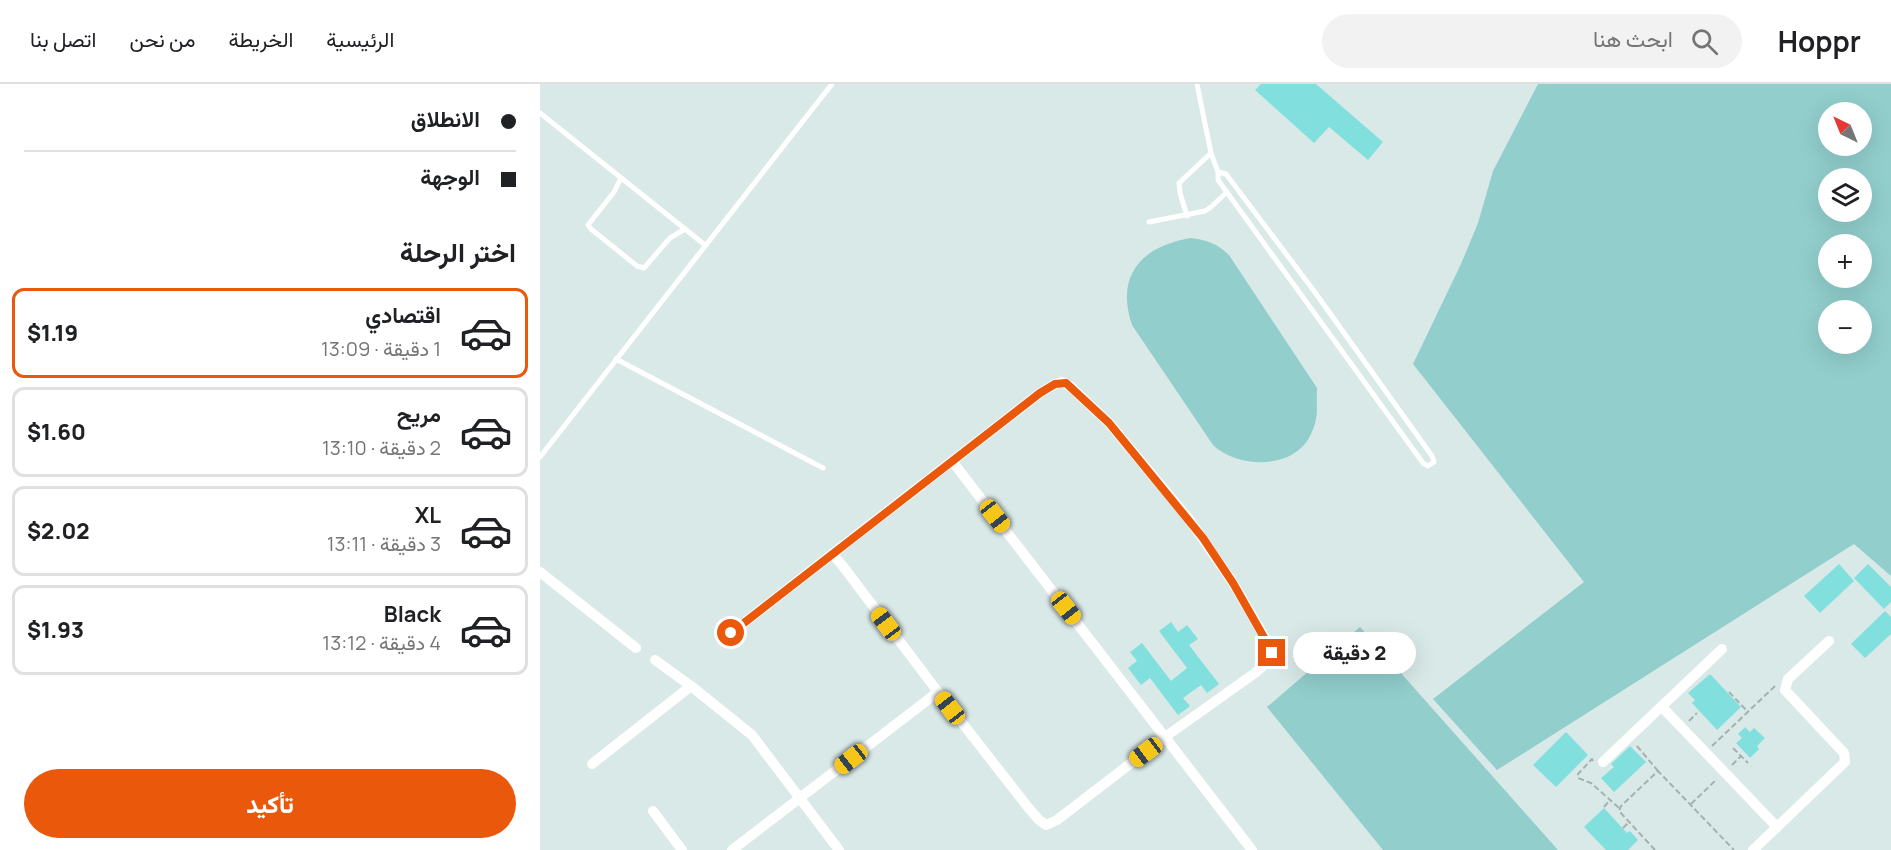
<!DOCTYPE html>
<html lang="ar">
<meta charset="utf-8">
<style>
body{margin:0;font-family:Manrope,Vazirmatn,sans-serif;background:#f2f2f2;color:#202124;direction:rtl;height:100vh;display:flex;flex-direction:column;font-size:22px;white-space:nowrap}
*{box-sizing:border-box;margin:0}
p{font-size:20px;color:#757577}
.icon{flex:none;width:33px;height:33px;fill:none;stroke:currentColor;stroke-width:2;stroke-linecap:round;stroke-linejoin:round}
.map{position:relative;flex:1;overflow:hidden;direction:ltr}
.details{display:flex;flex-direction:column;background:#fff;width:540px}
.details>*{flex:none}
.hud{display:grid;align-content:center;height:132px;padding:0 24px;background:#fff}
.needle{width:39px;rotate:317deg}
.buttons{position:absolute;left:1278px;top:18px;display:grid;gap:12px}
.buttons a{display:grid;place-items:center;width:54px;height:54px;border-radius:50%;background:#fff;box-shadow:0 6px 24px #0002;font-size:30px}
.end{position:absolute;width:27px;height:27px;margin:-14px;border:8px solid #ea580c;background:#fff;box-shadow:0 0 0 3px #fff}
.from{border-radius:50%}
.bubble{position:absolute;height:42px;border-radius:21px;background:#fff;box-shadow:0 6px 24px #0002;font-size:20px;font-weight:800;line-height:42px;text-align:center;direction:rtl}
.car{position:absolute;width:18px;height:36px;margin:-18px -9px;border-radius:8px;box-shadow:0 0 4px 2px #0007;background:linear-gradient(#f5c518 24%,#345 0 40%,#f5c518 0 76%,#345 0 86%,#f5c518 0)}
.hud b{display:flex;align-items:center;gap:21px;height:57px;font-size:22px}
.hud b+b{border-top:2px solid #e0e0e0}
.hud i{width:15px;height:15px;background:#202124}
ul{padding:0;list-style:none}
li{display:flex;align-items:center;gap:18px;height:90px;margin:0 12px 9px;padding:0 12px;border:3px solid #e0e0e0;border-radius:12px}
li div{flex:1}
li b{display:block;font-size:22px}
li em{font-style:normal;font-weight:800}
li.current{border-color:#ea580c}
li>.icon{width:54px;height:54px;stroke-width:1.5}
h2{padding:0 24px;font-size:27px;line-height:72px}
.action{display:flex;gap:12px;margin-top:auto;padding:12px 24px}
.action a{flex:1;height:69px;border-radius:36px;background:#ea580c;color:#fff;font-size:24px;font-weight:800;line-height:69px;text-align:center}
header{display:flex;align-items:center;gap:36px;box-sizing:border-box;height:84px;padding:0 30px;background:#fff;border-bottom:2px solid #e0e0e0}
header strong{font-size:28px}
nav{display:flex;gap:33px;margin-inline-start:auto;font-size:21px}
.search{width:420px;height:54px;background:#f2f2f2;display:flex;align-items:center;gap:15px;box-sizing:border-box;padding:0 21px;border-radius:33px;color:#757577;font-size:22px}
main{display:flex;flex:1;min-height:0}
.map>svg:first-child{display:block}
.green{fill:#91cecc;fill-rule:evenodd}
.building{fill:#81e0de}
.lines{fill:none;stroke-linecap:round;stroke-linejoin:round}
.path{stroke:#a5b1b1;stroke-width:2;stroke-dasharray:6 3;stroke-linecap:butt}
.lane{stroke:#fff;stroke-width:5}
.street{stroke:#fff;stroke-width:10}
.route{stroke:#ea580c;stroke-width:8}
</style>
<header>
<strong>Hoppr</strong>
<div class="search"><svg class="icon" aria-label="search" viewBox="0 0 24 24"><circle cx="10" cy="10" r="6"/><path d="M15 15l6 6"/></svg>ابحث هنا</div>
<nav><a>الرئيسية</a><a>الخريطة</a><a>من نحن</a><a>اتصل بنا</a></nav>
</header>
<main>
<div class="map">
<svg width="1351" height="766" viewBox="0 0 1351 766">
<rect width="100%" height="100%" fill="#d9e9e8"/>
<g class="green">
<path d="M998 0H1351V492L1314 460 957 686 893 615 1044 498 873 280 921 180 938 139 953 87ZM1322 28V62H1288V28ZM1322 94V128H1288V94ZM1288 160H1322V194H1288ZM1288 226H1322V260H1288Z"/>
<path d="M651 154C667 156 678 160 689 171L777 304C776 325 780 333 769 354 751 386 697 384 673 361L592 241C575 191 602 162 651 154Z"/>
<polygon points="820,543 1018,766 843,766 727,623"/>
</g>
<g class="building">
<polygon points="721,0 776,0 843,58 828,76 789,43 774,59 715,6"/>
<polygon points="1299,480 1314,497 1280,529 1264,512"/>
<polygon points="1328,480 1351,503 1351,518 1344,525 1314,494"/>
<polygon points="1345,527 1351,533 1351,550 1325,574 1311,560"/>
<polygon points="631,538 638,548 647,541 658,555 649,561 679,600 667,609 661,601 643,614 650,622 638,631 610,594 601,601 588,584 597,577 590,568 602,559 631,597 647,584 619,547"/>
<polygon points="1170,590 1201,623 1177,646 1152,619 1155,616 1148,609"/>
<polygon points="1205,643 1210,648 1214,644 1225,654 1217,662 1219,665 1210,674 1196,659 1202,654 1198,650"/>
<polygon points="1026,648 1048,671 1016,703 993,681"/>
<polygon points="1090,662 1106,678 1074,708 1061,694 1074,683 1071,680"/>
<polygon points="1064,724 1087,749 1090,747 1098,756 1088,766 1066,766 1044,743"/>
</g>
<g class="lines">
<g class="path">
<polyline points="1189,608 1208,628"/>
<polyline points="1149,637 1157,629"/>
<polyline points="1097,662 1118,687"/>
<polyline points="1172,662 1235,602"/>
<polyline points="1193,664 1208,679"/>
<polyline points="1053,677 1052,675 1038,690 1038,694 1051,699 1079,724"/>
<polyline points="1192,681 1201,672"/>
<polyline points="1151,720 1177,695"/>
<polyline points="1064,723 1070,716"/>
<polyline points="1083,744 1089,738"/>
<polyline points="1115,766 1079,727 1081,722 1118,687 1194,766"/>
</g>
<g class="lane">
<polyline points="657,0 671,69 678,88"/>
<polyline points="0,29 165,161"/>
<polygon points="678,88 686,90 774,207 892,372 894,378 888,382 883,379 678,96"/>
<polyline points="81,94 74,108 48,141 51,145 97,182 104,184 130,154 145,145"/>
<polyline points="647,132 640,109 639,99 671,69"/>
<polyline points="609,138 665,127 671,123 687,108"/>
<polyline points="76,275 283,384"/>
<polyline points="0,373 292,0"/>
</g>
<g class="street">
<polygon points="522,298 530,302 569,339 649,435 693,499 731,564 732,569 724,581 715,589 625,653 517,736 506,741 499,736 487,722 398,608 302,481 292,470 500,309 515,300"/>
<polyline points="412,377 712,766"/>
<polyline points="0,488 96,564"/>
<polyline points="191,549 292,470"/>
<polyline points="115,576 151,602"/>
<polyline points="1122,623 1237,743"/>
<polyline points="1063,678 1182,565"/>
<polyline points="52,680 151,602 212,651 299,766"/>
<polyline points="113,727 142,766"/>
<polyline points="192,766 398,608"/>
<polyline points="1213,766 1305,678 1304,669 1245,606 1248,595 1289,557"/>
</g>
</g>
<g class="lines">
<polyline class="route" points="191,549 500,309 515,300 526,299 569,339 663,454 693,499 730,564 732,569"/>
</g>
</svg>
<div class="buttons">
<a><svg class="needle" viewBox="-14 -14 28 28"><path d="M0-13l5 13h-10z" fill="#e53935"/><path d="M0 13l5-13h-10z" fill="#757577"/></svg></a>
<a><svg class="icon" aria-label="layers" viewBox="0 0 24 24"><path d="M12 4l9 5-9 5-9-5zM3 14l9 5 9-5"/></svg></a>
<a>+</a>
<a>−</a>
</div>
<i class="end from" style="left:191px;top:549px"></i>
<i class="end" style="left:732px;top:569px"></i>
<div class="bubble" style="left:753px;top:548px;width:123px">2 دقيقة</div>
<i class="car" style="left:455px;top:432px;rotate:142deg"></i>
<i class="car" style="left:526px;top:524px;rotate:142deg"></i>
<i class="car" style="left:346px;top:540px;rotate:323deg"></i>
<i class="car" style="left:410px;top:624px;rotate:322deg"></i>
<i class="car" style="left:606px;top:668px;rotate:233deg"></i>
<i class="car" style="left:311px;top:675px;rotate:232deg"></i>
</div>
<section class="details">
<div class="hud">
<b><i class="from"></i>الانطلاق</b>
<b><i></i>الوجهة</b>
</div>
<h2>اختر الرحلة</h2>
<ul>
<li class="current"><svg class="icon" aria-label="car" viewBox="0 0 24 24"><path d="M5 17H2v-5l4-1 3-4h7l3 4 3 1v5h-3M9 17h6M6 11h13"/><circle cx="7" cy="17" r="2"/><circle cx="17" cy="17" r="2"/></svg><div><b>اقتصادي</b><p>1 دقيقة · 13:09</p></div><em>$1.19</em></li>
<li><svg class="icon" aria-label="car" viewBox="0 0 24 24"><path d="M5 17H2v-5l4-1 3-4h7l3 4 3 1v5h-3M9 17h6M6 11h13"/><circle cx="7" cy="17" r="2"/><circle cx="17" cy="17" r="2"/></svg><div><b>مريح</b><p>2 دقيقة · 13:10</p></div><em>$1.60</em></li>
<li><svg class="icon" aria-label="car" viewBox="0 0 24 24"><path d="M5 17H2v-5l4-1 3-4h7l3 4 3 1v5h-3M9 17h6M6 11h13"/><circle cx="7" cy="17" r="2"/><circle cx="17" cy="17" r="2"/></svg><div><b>XL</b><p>3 دقيقة · 13:11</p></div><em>$2.02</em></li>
<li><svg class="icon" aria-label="car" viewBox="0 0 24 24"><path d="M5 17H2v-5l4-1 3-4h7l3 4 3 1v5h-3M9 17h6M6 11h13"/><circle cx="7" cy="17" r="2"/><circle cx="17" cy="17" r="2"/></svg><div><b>Black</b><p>4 دقيقة · 13:12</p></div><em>$1.93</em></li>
</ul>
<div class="action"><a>تأكيد</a></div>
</section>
</main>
